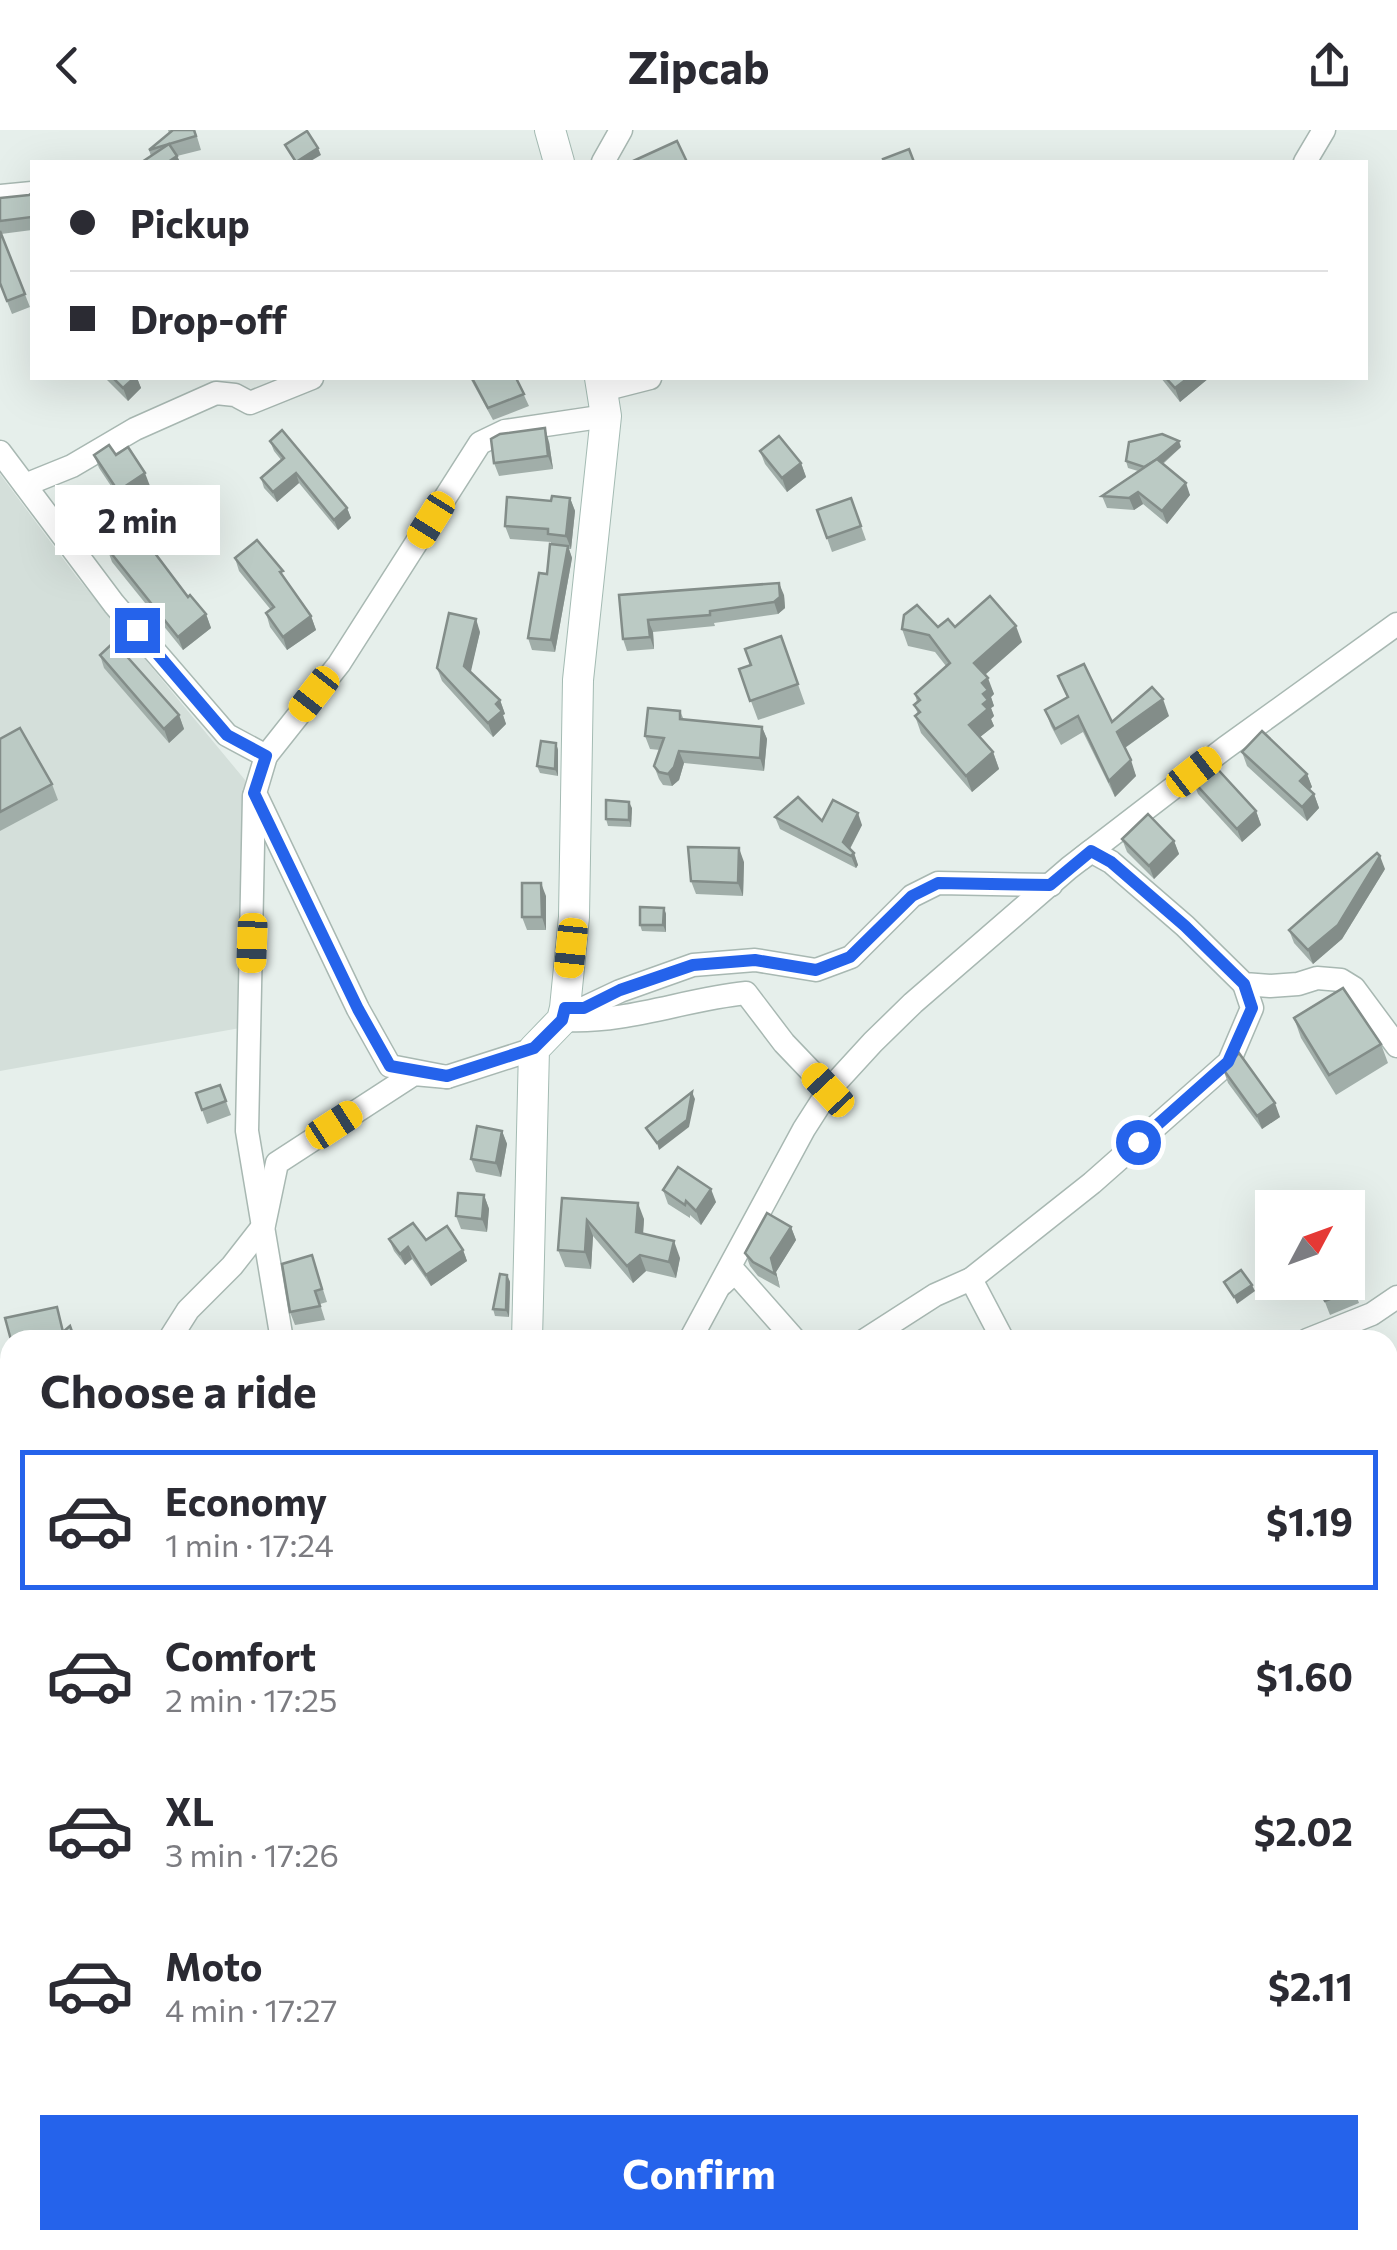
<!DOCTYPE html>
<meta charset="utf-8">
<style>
body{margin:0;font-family:Commissioner,sans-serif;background:#f2f2f3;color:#2b2b33;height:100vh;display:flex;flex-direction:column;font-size:38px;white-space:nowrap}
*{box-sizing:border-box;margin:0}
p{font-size:32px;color:#7c7c81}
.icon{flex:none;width:55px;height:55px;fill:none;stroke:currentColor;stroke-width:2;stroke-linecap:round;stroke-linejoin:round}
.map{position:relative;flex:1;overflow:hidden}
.sheet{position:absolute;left:0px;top:1200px;width:1398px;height:920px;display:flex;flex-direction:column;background:#fff;border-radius:30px 30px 0 0;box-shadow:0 10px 40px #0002}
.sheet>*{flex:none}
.guide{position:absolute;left:30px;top:30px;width:1338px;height:220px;border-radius:0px;box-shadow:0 10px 40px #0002;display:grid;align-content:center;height:220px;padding:0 40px;background:#fff}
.needle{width:65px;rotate:49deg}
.buttons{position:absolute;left:1255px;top:1060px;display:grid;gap:20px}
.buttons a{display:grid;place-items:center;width:110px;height:110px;border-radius:0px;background:#fff;box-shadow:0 10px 40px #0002;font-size:50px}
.end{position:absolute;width:45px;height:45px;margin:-22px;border:12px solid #2563eb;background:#fff;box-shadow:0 0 0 5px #fff}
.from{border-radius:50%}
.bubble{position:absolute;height:70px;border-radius:0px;background:#fff;box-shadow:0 10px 40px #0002;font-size:32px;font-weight:700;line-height:70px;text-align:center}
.car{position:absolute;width:30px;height:60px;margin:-30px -15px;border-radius:12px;box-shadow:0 0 8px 2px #0007;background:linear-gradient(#f5c518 24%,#345 0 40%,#f5c518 0 76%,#345 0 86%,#f5c518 0)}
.guide b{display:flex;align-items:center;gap:35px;height:95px;font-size:38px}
.guide b+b{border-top:2px solid #e1e1e2}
.guide i{width:25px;height:25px;background:#2b2b33}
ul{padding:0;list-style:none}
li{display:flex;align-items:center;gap:30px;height:140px;margin:0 20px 15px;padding:0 20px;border:5px solid transparent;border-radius:0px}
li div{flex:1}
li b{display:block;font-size:38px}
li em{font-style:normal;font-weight:700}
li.active{border-color:#2563eb}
li>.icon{width:90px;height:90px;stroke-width:1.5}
h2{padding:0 40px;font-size:45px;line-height:120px}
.cta{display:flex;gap:20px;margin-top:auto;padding:20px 40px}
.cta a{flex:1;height:115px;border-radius:0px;background:#2563eb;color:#fff;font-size:40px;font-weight:700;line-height:115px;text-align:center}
header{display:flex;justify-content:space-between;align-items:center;height:130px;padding:0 40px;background:#fff;font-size:45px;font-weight:700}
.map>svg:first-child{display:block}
.built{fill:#d4dfda}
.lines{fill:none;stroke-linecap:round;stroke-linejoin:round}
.street-casing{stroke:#a8b8b2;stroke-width:25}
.secondary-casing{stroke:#a4bbb3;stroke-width:32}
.street{stroke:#fff;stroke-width:22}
.secondary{stroke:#fff;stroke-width:30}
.wall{fill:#a1aea9}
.shaded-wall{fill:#838d89}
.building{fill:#bbcac4;stroke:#838d89;stroke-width:2.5}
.route{stroke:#2563eb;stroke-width:12}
</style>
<header><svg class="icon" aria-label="back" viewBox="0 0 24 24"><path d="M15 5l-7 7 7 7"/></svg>Zipcab<svg class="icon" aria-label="share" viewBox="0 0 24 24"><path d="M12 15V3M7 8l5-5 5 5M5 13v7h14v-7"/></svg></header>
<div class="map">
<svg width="1397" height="2120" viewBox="0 0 1397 2120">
<rect width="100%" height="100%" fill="#e6efeb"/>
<polygon class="built" points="0,344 76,446 245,650 240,898 0,941"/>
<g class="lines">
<defs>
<g id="street">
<polyline points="603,32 621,0"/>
<polyline points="1305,32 1324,0"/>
<polyline points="0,66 32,63"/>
<polyline points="603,260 650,248"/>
<polyline points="0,322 114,474 227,605 266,626 255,663 358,879 390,936 447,947"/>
<polyline points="25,355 72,336 135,299 216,263 235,265 250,273 312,248"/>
<polyline points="266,626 339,534 480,313 505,301 606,286"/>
<polyline points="254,666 247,1001 282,1210"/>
<polyline points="1081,729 1091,721 1111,732 1185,796 1244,854 1270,856 1298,854 1317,848 1341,850 1354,858 1397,916"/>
<polyline points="565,878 584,878 620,861 693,835 755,830 816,840 851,827 912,766 938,753 1051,755"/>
<path d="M566 890C627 893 686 869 746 863L784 913 829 960"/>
<polyline points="971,1149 1003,1210"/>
<polyline points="722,1154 735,1142 795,1210"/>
<polyline points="169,1210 188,1180 232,1136 264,1095 277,1033 414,944 447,947 534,919"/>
<polyline points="690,1210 804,999 829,960 873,912 913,873 1069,738 1225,618 1397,494"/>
<polyline points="865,1210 935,1165 971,1149 1092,1053 1229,932 1252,878 1244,854"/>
<polyline points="1307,1210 1372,1184 1397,1167"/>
<polyline points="0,1445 10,1435"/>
<polyline points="0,1647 10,1652"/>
<polyline points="0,1759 10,1752"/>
<polyline points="1388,1793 1397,1788"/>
<polyline points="0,1926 10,1935"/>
<polyline points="106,2110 110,2120"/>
<polyline points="1281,2110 1297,2120"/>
<polyline points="552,2120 557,2110"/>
<polyline points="752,2120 756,2110"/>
<polyline points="888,2120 908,2110"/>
</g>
<g id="secondary">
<polyline points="550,0 559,32"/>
<polyline points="527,1210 534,919 562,890 565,878 574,787 578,550 606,286 600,248"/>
<polyline points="272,2120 274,2110"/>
</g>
</defs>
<use href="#street" class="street-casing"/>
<use href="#secondary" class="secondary-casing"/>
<use href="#street" class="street"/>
<use href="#secondary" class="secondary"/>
</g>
<g class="wall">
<polygon points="168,0 195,0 201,20 177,26 180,32 151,26 149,20 169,3"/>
<polygon points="32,63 32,100 1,104 30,177 12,184 0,154 0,68 29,65"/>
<polygon points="105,248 137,248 141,258 128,271"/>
<polygon points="470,248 516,248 529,276 493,290"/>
<polygon points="1161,248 1209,248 1180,272"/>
<polygon points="270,311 347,378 351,388 338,400 299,353 277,372 264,358 261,348 282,331 274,321"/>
<polygon points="549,312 553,339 499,346 494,333"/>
<polygon points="1181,317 1163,334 1190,365 1167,394 1143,374 1134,380 1107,378 1102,366 1138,341 1128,338 1126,331"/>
<polygon points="760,321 801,333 806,347 787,362 765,334"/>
<polygon points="94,325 116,325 150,356 123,374 99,338"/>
<polygon points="570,368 575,381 571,419 569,419 572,428 555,522 532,520 528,508 547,444 551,414 551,412 510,409 505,396 551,371"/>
<polygon points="851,368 866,410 832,422 817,380"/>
<polygon points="107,418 206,484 211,498 183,520 112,432"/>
<polygon points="235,428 286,450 311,486 316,500 287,520 270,497 266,483 271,480 239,441"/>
<polygon points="619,465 784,465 785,478 778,484 714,493 715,496 653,502 654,519 627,521 623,509"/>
<polygon points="955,497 1022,512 985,545 994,564 991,567 994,576 991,578 994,586 991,589 994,596 980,607 993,622 999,639 972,662 921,603 915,586 918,584 914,575 917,572 915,564 946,536 935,522 908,516 902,499"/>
<polygon points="480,502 470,542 500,570 505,584 503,585 506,594 493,607 442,551 437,538"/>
<polygon points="781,506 805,574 758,590 739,539 751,535"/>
<polygon points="100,525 179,585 184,599 169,613 104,538"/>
<polygon points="1058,546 1112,592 1169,586 1125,618 1136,646 1115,667 1083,602 1061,615 1051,596 1045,580 1067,567"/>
<polygon points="680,581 684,590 762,597 767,609 764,641 684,633 679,650 672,656 663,655 659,649 654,636 660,620 650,619 645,606"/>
<polygon points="0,609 52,654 58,670 0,701"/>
<polygon points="556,613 558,620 558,646 540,643 537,636"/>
<polygon points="1242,622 1307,644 1312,657 1309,660 1314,664 1319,678 1307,691 1247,636"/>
<polygon points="1193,651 1256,681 1261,695 1242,712 1198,664"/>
<polygon points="632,678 631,697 608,696 606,689"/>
<polygon points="775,687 862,695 850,719 854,723 858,735 856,738 780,699"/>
<polygon points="1122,709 1174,711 1179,724 1154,749 1127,722"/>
<polygon points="744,732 743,766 696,764 691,751"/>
<polygon points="1385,739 1342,809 1313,834 1294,813 1289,800"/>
<polygon points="546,766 546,800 527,800 522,787"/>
<polygon points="664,778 666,784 666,802 642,801 640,795"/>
<polygon points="1294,888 1381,914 1388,933 1336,965 1301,908"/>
<polygon points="1223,939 1280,987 1262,999 1228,953"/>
<polygon points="220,955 231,985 207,994 196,963"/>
<polygon points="502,1001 507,1014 501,1047 476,1042 471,1029"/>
<polygon points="663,1060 716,1072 701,1095 690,1085 690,1088 668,1074"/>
<polygon points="484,1065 489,1079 487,1102 461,1099 456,1086"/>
<polygon points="562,1068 644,1089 643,1104 680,1128 676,1148 646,1141 633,1153 593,1106 591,1139 565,1137 558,1120"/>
<polygon points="791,1097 796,1110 776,1142 780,1158 758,1146 750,1136 745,1123"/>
<polygon points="389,1109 426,1110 463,1120 467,1131 431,1156 412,1129 405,1135 394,1121"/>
<polygon points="312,1125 327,1172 320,1174 325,1190 295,1195 290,1182"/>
<polygon points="507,1145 510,1152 509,1187 495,1186 493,1179"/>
<polygon points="1352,1154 1359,1173 1330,1185 1323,1167"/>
<polygon points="1388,1248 1397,1259 1397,1403 1392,1407 1389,1364 1388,1362 1388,1330 1395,1323 1388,1314"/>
<polygon points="10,1310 10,1365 0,1361 0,1311 7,1313"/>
<polygon points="0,1465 10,1476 10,1525 0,1513"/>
<polygon points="1388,1620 1394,1639 1388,1641"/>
<polygon points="10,1960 10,2001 0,2005 0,1963"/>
<polygon points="286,2110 317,2110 315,2120 290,2120"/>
</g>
<g class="shaded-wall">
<polygon points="318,18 321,25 309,32 296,32"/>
<polygon points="177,26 180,32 168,32"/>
<polygon points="134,248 137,248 141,258 128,271 123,258"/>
<polygon points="1188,248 1209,248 1180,272 1175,258"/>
<polygon points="545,298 549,312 553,339 548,326"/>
<polygon points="1179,311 1181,317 1149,345 1147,338"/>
<polygon points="801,333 806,347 787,362 782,348"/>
<polygon points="145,343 150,356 123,374 118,361"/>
<polygon points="296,343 299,353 277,372 273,362"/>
<polygon points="1186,353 1190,365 1167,394 1162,381"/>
<polygon points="1138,362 1143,374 1134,380 1129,368"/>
<polygon points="570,368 575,381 571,419 566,406"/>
<polygon points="347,378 351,388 338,400 334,390"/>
<polygon points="568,416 572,428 555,522 551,510"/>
<polygon points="779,453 784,465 785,478 778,484 774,472"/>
<polygon points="206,484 211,498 183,520 178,507"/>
<polygon points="311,486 316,500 287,520 283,507"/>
<polygon points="476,489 480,502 469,550 464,536"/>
<polygon points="648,490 653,502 654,519 650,507"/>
<polygon points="1016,496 1022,512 980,549 974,533"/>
<polygon points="988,548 994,564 991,567 994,576 991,578 994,586 991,589 994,596 975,611 969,595 983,574 982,553"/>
<polygon points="1163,569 1169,586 1123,619 1117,602"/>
<polygon points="500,570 505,584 503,585 506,594 493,607 488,593 496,574"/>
<polygon points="179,585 184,599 169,613 164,599"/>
<polygon points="762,597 767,609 764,641 760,628"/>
<polygon points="556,613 558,620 558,646 555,639"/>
<polygon points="679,621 684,633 679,650 672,656 668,644"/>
<polygon points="993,622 999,639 972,662 966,646"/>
<polygon points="1131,630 1136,646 1115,667 1109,651"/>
<polygon points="1307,644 1312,657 1305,664 1300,651"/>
<polygon points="1314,664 1319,678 1307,691 1302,677"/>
<polygon points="629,672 632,678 631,697 629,690"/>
<polygon points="1256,681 1261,695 1242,712 1237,699"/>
<polygon points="858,683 862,695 847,724 843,712"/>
<polygon points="1174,711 1179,724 1154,749 1149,736"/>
<polygon points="739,718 744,732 743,766 738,753"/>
<polygon points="854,723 858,735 856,738 851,726"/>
<polygon points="1380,726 1385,739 1342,809 1313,834 1308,820"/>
<polygon points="541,753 546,766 546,800 542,787"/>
<polygon points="664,778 666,784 666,802 663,795"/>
<polygon points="692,962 695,969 689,997 659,1020 657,1013"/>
<polygon points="1275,973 1280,987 1262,999 1257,986"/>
<polygon points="502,1001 507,1014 501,1047 496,1033"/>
<polygon points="711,1059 716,1072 701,1095 696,1081"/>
<polygon points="484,1065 489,1079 487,1102 482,1089"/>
<polygon points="638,1073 644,1089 642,1119 636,1102"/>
<polygon points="587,1090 593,1106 591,1139 585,1122"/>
<polygon points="791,1097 796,1110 776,1142 780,1158 771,1128"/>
<polygon points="674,1111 680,1128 676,1148 669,1132"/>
<polygon points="408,1117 412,1129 405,1135 400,1124"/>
<polygon points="463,1120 467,1131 431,1156 426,1145"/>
<polygon points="640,1125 646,1141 633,1153 627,1136"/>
<polygon points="507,1145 510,1152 509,1187 506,1180"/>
<polygon points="1252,1155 1255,1161 1237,1174 1234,1167"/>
<polygon points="1397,1381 1397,1403 1392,1407 1388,1390"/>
<polygon points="1388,1451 1392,1463 1388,1467"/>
<polygon points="216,2110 218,2110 221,2120 213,2120"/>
<polygon points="311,2110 317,2110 315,2120 313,2120"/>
<polygon points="389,2110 393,2110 390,2120 386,2120"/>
</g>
<g class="building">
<polygon points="173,0 194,0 196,6 149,20"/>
<polygon points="307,1 318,18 296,32 285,15"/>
<polygon points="677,11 687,32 631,32"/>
<polygon points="169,14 177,26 168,32 142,32"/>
<polygon points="909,19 914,32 884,32 883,29"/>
<polygon points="32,63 32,87 0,91 0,68 29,65"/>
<polygon points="0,101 25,164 7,171 0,153"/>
<polygon points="113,248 134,248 123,258"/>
<polygon points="472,248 516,248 524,264 488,278"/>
<polygon points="1166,248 1188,248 1175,258"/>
<polygon points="545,298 548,326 494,333 491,309 500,304"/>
<polygon points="282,300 347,378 334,390 296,343 273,362 261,348 284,328 270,311"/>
<polygon points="1162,304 1179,311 1157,329 1144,337 1126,331 1129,312"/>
<polygon points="779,306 801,333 782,348 760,321"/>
<polygon points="109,315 116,325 128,317 145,343 118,361 94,325"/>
<polygon points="1157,329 1186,353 1162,381 1138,362 1129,368 1102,366"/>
<polygon points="552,366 570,368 566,406 548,404 548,399 505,396 507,367 551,371"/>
<polygon points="851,368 861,396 827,408 817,380"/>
<polygon points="128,400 140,415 145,410 188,467 190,465 206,484 178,507 107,418"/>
<polygon points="257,410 283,441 280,442 311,486 283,507 266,483 274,477 235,428"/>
<polygon points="550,414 568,416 551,510 528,508 539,443 547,444"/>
<polygon points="779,453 780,467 774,472 710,481 710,485 648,490 650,507 623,509 619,465"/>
<polygon points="990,466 1016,496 974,533 988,548 982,553 988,560 983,564 988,570 983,574 988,579 969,595 993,622 966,646 915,586 920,582 914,575 920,570 915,564 950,533 929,505 902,499 904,485 917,475 938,497 948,489 955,497"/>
<polygon points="449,483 476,489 464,536 500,570 496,574 502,581 488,593 437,538"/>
<polygon points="781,506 798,554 750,571 739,539 751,535 745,519"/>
<polygon points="114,512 179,585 164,599 100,525"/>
<polygon points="1084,534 1112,592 1152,557 1163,569 1117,602 1131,630 1109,651 1078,586 1055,599 1045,580 1068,567 1058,546"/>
<polygon points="648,578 680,581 680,589 762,597 760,628 679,621 674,637 668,644 659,642 654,636 664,608 645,606"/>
<polygon points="20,598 52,654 0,682 0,609"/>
<polygon points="1262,601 1307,644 1300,651 1314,664 1302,677 1242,622"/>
<polygon points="541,611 556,613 555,639 537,636"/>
<polygon points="1212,633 1256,681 1237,699 1193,651"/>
<polygon points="798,667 822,691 833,670 858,683 843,712 854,723 851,726 775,687"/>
<polygon points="606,670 629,672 629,690 606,689"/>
<polygon points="1148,684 1174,711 1149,736 1122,709"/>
<polygon points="688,717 739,718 738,753 691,751"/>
<polygon points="1377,723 1380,726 1338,795 1308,820 1289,800"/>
<polygon points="522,753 541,753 542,787 522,787"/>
<polygon points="640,777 664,778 663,795 640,795"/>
<polygon points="1343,858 1381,914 1329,945 1294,888"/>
<polygon points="1239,923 1275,973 1257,986 1223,939"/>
<polygon points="220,955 226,971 202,980 196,963"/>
<polygon points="692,962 687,990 657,1013 646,998"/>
<polygon points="477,996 502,1001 496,1033 471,1029"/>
<polygon points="678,1037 711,1059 696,1081 686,1071 685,1075 663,1060"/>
<polygon points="458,1063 484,1065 482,1089 456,1086"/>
<polygon points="562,1068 638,1073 636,1102 674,1111 669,1132 640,1125 627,1136 587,1090 585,1122 558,1120"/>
<polygon points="767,1083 791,1097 771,1128 775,1144 753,1132 745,1123"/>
<polygon points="413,1093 426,1110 447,1096 463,1120 426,1145 408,1117 400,1124 389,1109"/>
<polygon points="312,1125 322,1159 315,1161 320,1176 290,1182 282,1134"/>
<polygon points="1241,1140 1252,1155 1234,1167 1224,1152"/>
<polygon points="500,1144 507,1145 506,1180 493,1179"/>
<polygon points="1352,1154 1354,1160 1325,1171 1323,1167"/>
<polygon points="57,1177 63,1202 70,1196 75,1210 11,1210 5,1188"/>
<polygon points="556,1203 576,1206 576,1210 555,1210"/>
<polygon points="1388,1248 1397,1259 1397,1315 1388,1304"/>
<polygon points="2,1308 7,1313 10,1310 10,1358 0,1354 0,1311"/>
<polygon points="1397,1321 1397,1381 1388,1390 1390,1355 1388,1352 1388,1330"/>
<polygon points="0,1465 10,1476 10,1517 0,1505"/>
<polygon points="1397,1526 1397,1547 1391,1528"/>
<polygon points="1397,1664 1397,1690 1388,1673 1388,1669"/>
<polygon points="10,1960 10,1987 0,1991 0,1963"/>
<polygon points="139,2110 216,2110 213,2120 139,2120 137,2119"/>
<polygon points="369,2110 389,2110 386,2120 366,2120"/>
<polygon points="585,2110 624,2110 631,2120 574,2120"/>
<polygon points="1166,2110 1172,2110 1185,2120 1158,2120"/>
</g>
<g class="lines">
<polyline class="route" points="137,500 227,605 266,626 254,663 358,879 390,936 447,946 534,918 562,890 565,878 584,878 620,860 693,835 755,830 816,840 850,827 912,766 938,753 1050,755 1091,721 1111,732 1185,796 1244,854 1252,878 1228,932 1138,1012"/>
</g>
</svg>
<div class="buttons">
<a><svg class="needle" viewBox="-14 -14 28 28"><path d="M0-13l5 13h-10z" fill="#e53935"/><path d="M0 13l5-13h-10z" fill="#7c7c81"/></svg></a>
</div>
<i class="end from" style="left:1138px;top:1012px"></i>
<i class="end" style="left:137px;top:500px"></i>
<div class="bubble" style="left:55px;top:355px;width:165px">2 min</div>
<i class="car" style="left:431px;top:390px;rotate:212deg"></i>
<i class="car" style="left:314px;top:564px;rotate:218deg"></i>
<i class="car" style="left:1194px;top:642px;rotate:52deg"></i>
<i class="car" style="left:252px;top:813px;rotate:182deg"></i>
<i class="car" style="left:571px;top:818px;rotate:186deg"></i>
<i class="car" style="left:828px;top:960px;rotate:317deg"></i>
<i class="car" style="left:334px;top:995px;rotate:57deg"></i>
<div class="guide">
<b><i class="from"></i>Pickup</b>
<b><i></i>Drop-off</b>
</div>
<section class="sheet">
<h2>Choose a ride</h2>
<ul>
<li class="active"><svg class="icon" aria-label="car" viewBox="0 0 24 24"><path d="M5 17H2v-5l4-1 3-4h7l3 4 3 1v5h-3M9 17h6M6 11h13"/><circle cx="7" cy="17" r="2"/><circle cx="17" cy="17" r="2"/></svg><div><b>Economy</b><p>1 min · 17:24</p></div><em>$1.19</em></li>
<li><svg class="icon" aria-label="car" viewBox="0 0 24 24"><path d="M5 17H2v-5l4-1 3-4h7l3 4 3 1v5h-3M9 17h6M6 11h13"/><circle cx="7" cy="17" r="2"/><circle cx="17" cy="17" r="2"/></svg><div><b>Comfort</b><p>2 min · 17:25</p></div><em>$1.60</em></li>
<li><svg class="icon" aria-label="car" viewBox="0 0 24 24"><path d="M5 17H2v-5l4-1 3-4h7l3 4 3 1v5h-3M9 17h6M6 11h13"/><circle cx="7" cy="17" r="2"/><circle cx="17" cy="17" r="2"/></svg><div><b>XL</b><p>3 min · 17:26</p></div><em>$2.02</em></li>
<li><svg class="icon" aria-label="car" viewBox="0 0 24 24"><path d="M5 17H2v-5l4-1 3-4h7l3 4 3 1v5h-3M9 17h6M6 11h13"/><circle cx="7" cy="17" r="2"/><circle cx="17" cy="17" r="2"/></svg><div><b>Moto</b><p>4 min · 17:27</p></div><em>$2.11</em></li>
</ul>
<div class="cta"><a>Confirm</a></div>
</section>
</div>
